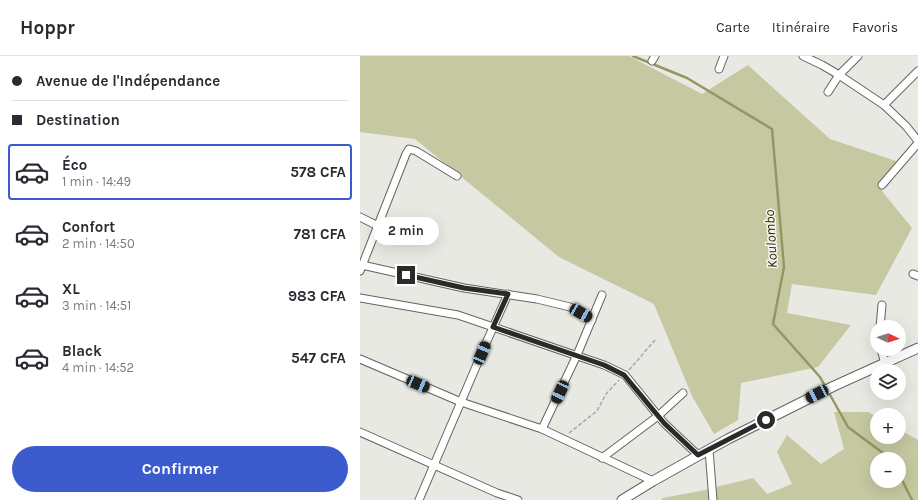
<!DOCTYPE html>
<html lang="fr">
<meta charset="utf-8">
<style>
body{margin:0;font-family:Karla,sans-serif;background:#f2f2f3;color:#2b2b33;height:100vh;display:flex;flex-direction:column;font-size:15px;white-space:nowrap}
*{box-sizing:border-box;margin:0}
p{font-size:13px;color:#7c7c81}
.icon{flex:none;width:22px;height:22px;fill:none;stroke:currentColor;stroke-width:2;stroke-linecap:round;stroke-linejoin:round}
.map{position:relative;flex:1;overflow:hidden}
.drawer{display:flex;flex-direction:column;background:#fff;width:360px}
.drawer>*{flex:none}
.top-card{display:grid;align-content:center;height:88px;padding:0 12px;background:#fff}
.needle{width:26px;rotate:94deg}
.buttons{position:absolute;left:510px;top:264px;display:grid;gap:8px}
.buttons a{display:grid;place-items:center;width:36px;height:36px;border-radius:50%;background:#fff;box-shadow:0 4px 16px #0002;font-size:20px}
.end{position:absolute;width:18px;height:18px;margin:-9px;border:5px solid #2a2b29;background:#fff;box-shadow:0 0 0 2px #fff}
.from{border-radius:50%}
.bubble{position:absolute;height:28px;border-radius:14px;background:#fff;box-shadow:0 4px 16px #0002;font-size:13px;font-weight:700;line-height:28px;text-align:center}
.car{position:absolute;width:12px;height:24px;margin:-12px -6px;border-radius:5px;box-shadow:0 0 3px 1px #0007;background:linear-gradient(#222 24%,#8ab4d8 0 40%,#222 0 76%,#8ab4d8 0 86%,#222 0)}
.top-card b{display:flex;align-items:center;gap:14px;height:38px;font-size:15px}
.top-card b+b{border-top:1px solid #e1e1e2}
.top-card i{width:10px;height:10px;background:#2b2b33}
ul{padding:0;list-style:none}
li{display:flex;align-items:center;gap:12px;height:56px;margin:0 8px 6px;padding:0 4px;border:2px solid transparent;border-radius:4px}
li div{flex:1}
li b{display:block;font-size:15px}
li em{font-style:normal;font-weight:700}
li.current{border-color:#3c5bcd}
li>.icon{width:36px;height:36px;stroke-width:1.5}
.primary-button{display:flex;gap:8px;margin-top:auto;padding:8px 12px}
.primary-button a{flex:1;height:46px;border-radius:24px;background:#3c5bcd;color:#fff;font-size:16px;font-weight:700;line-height:46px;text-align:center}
header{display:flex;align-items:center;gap:24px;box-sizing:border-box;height:56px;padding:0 20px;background:#fff;border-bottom:1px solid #e1e1e2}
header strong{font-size:19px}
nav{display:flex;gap:22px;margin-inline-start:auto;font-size:14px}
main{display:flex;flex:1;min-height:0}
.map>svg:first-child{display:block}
.green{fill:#c6c8a1;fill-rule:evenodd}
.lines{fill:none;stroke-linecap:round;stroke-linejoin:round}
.stream{stroke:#959663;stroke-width:2.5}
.minor-casing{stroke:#64645f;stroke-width:9}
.tertiary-casing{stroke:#64645f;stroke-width:11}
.path{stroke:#a7a8a4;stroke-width:1.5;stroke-dasharray:4 2;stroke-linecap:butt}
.minor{stroke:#fff;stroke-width:7}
.tertiary{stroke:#fff;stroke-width:9}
.route{stroke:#2a2b29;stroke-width:5}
.labels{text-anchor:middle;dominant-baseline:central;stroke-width:3;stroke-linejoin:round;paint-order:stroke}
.water-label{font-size:14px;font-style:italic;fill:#2d2d02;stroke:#f6f7f1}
</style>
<header>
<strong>Hoppr</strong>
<nav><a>Carte</a><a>Itinéraire</a><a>Favoris</a></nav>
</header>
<main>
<section class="drawer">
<div class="top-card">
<b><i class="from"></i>Avenue de l'Indépendance</b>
<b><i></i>Destination</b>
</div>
<ul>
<li class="current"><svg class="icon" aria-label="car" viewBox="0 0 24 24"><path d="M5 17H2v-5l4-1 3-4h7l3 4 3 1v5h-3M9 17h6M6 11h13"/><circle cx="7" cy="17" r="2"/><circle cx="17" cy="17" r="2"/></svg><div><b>Éco</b><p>1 min · 14:49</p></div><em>578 CFA</em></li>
<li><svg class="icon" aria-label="car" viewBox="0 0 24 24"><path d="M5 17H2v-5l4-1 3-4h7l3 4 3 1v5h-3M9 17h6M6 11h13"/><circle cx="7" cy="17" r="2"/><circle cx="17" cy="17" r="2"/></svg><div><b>Confort</b><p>2 min · 14:50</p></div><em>781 CFA</em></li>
<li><svg class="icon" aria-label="car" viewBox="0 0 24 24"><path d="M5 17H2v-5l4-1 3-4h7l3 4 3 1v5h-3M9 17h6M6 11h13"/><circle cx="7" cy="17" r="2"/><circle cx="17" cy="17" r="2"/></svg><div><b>XL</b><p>3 min · 14:51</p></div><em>983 CFA</em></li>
<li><svg class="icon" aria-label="car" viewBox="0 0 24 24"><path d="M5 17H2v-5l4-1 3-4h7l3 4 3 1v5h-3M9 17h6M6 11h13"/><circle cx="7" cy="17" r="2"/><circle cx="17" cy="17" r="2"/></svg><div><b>Black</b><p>4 min · 14:52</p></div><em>547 CFA</em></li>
</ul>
<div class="primary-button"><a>Confirmer</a></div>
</section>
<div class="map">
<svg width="558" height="444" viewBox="0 0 558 444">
<rect width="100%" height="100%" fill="#e9e9e4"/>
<g class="green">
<polygon points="0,0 269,0 342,38 388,9 470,83 542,107 522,135 552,172 516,239 432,228 427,257 491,269 458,311 381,327 378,364 354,378 332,340 294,248 199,201 55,83 0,76"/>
<path d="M474 356H508L517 361V381H539V373L558 384V444H301L303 442 340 435 393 422 407 438 432 428 417 396 427 379 461 408 484 393ZM517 403H539V425H517Z"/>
</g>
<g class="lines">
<g class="stream">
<polyline points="273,0 327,22 412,73 424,211 413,268 460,321 488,371 531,403"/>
<polyline points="539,418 552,444"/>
</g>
<defs>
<g id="minor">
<polyline points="443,0 462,9 479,19 524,49 546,70 558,85"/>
<polyline points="292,5 295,0"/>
<polyline points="359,13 364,0"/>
<polyline points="468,36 479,19 498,0"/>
<polyline points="524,49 558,15"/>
<polyline points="522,129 558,87"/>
<polyline points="0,161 18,170"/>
<polyline points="2,209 104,232 177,243 210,251 232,264"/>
<polyline points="0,215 46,98 49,93 56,95 97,120"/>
<polyline points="553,218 558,220"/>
<polyline points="0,242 98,259 244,309 265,319 304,367 338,399"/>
<polyline points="520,271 522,249"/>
<polyline points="521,293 525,308"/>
<polyline points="0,303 101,346 182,373 293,425"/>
<polyline points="182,373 217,299 242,239"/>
<polyline points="0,376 137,437 158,444"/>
<polyline points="349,394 353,444"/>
<polyline points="242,402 298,360 323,337"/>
<polyline points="59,444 127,285 148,238"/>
</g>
<polyline id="tertiary" points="262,444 293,425 368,383 474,330 558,292"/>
</defs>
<use href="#minor" class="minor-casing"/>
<use href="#tertiary" class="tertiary-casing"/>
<g class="path">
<polyline points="269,314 295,284"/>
<polyline points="209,377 237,355 246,338 259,324"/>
</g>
<use href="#minor" class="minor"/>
<use href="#tertiary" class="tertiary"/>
</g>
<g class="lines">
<polyline class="route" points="46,219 104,232 148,238 133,271 244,309 264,319 304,367 338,399 406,364"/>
</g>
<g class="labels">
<g class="water-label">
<text transform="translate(411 183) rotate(-93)">Koulombo</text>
</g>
</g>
</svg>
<div class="buttons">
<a><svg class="needle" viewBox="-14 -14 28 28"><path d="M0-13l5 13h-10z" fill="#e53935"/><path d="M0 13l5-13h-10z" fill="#7c7c81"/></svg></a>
<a><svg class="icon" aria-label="layers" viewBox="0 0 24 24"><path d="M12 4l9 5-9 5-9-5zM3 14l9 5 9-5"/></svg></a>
<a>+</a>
<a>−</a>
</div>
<i class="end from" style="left:406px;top:364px"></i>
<i class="end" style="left:46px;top:219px"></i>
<div class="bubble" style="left:13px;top:161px;width:66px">2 min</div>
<i class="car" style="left:221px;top:257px;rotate:120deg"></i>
<i class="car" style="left:122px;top:297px;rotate:23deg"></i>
<i class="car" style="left:58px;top:328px;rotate:113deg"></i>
<i class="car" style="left:200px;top:336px;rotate:205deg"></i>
<i class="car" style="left:457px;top:338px;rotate:243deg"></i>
</div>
</main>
